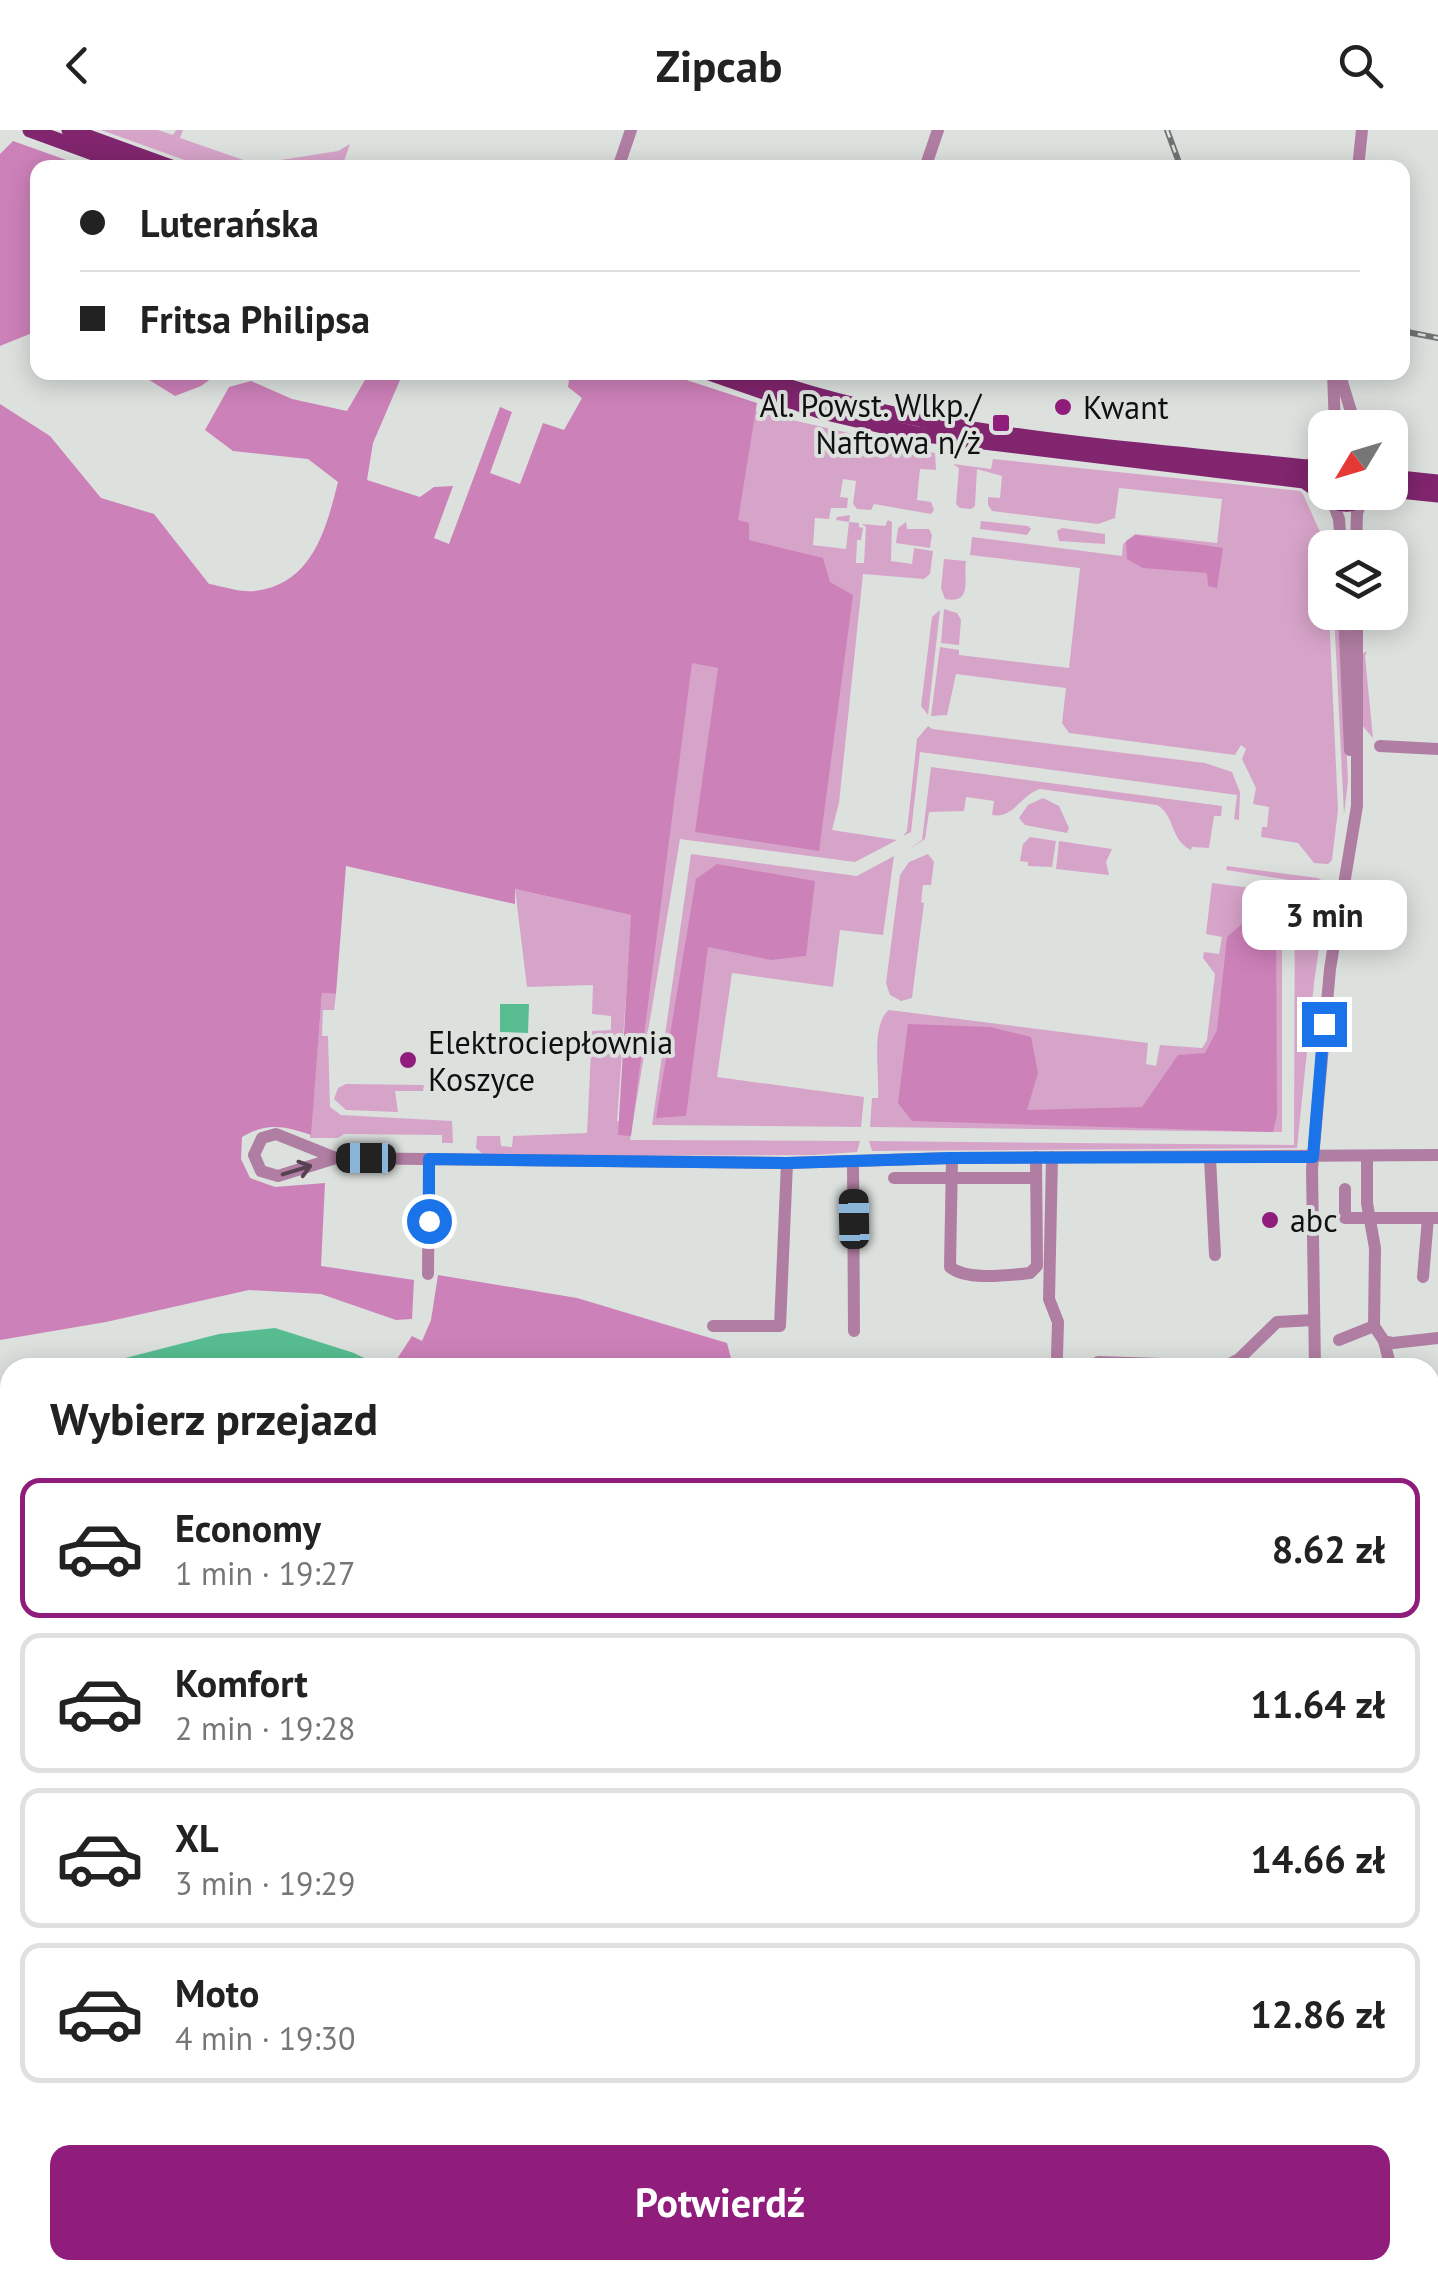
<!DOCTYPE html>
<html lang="pl">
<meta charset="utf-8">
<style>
body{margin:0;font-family:"PT Sans",sans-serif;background:#f2f2f2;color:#222;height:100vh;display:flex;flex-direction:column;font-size:38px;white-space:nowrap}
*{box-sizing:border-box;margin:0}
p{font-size:32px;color:#767676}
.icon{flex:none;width:55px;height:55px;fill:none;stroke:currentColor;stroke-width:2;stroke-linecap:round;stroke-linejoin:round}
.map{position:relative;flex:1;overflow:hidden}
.details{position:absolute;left:0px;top:1228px;width:1440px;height:922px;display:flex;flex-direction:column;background:#fff;border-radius:30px 30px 0 0;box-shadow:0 5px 25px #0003}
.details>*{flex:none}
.guide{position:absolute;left:30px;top:30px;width:1380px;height:220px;border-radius:20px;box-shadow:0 5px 25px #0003;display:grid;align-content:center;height:220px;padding:0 50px;background:#fff}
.needle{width:65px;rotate:232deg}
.tools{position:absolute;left:1308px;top:280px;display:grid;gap:20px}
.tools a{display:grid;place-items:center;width:100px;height:100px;border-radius:20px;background:#fff;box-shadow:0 5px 25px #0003;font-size:50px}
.end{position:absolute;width:45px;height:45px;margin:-22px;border:12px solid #1a73e8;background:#fff;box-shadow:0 0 0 5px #fff}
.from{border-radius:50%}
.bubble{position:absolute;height:70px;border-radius:20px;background:#fff;box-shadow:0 5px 25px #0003;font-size:32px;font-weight:700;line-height:70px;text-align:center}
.car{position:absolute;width:30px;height:60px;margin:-30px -15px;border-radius:12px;box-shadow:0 0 8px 2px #0007;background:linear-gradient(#222 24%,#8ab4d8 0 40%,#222 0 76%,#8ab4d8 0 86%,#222 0)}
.guide b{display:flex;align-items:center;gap:35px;height:95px;font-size:38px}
.guide b+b{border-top:2px solid #e0e0e0}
.guide i{width:25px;height:25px;background:#222}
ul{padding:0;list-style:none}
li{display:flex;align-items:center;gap:30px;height:140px;margin:0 20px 15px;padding:0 30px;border:5px solid #e0e0e0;border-radius:20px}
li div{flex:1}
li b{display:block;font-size:38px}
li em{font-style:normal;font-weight:700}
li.on{border-color:#901c7b}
li>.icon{width:90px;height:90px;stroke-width:1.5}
h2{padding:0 50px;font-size:45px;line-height:120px}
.action{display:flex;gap:20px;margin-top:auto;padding:20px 50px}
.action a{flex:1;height:115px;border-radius:20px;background:#901c7b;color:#fff;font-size:40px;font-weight:700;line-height:115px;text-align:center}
header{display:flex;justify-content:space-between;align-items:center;height:130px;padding:0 50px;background:#fff;font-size:45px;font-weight:700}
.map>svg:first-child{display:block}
.green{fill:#d7a4c9}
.forest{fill:#cd81b9}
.water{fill:#57bd90}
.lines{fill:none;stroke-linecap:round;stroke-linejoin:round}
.ferry{stroke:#156345;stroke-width:2.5;stroke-dasharray:12 10;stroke-linecap:butt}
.minor{stroke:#b17ea3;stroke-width:12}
.major{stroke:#80256e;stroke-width:15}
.rail-casing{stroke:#6f7270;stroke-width:6}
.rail{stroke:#dce1de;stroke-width:2.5;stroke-dasharray:8;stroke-linecap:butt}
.oneway{stroke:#584252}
.route{stroke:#1a73e8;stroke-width:12}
.poi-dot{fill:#901c7b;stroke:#dce1de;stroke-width:4}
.labels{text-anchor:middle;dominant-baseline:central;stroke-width:8;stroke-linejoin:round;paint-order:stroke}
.poi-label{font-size:32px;fill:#0f100f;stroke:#dce1de;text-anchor:start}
</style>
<header><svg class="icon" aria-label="back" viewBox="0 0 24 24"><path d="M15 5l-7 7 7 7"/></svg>Zipcab<svg class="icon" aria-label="search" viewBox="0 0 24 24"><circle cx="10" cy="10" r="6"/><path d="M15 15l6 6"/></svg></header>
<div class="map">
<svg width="1438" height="2149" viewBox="0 0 1438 2149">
<rect width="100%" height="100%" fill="#dce1de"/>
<g class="green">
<polygon points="101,0 158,0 173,5 176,0 183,0 180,8 255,34 338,21 350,14 342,37 204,37"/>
<polygon points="728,275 935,323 936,340 920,339 917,370 931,372 934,380 931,384 874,374 871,380 857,379 853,374 856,351 843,349 840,367 848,368 847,378 831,378 829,389 815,388 813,415 846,419 849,392 836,390 837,387 850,385 849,392 859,393 859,397 863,398 861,410 857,410 856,433 864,433 866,397 862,394 885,396 888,390 892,392 891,431 912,434 914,418 933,421 930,444 924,449 863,444 839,673 832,700 897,710 855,732 680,709 630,1010 860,1011 857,1022 814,1025 485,1026 476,1018 477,1006 500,1006 501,1016 512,1017 513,1006 587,1003 592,901 611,900 611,886 592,884 593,855 527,857 515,759 632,785 617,991 626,993"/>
<polygon points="993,329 1300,361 1303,364 1325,413 1325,482 1329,483 1338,680 1332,730 1328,734 1314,733 1298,713 1261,707 1262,697 1267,697 1269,677 1253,674 1256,658 1242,629 1246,619 1241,615 1235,625 1069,603 1062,593 1066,558 956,544 947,585 931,586 940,517 959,520 959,525 1069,538 1080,438 970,425 972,407 1122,426 1123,414 1135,404 1217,413 1222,369 1119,358 1115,388 1098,394 992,381 988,375 988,367 1000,368 1002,346 977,339 975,376 971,379 960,378 956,374 959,338 953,334 991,339"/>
<polygon points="981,391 1028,396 1031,399 1027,405 980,399"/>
<polygon points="906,392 907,399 929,399 932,405 930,418 896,413 898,398"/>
<polygon points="1062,398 1105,404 1105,414 1059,411 1057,401"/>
<path d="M944 429 966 431C963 446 974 475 945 469L941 458Z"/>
<polygon points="944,479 957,483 961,490 959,515 941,513"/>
<polygon points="940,480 928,585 921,576 932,487"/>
<polygon points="1334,483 1340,483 1348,651 1344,684"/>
<polygon points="1367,521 1365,526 1373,608 1361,594 1362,524"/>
<polygon points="928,596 932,599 1205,633 1232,642 1240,662 1239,690 1234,689 1237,665 920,622 911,702 903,706 907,701 917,609"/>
<path d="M931 637 1222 676 1221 686H1214L1209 718 1192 717 1191 720C1170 710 1175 685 1157 675L1040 659C1019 666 1014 689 992 685L994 671 966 667 964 681 929 682 925 709 906 721 922 710Z"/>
<polygon points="1043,668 1059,676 1069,698 1067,703 1025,695 1019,688 1028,675"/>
<polygon points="1030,707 1056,711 1052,737 1028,736 1028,732 1020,731 1023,714"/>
<polygon points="1059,711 1112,719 1106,732 1109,745 1056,739"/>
<polygon points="691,724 857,746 894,726 883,805 840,800 833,857 732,843 717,947 864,967 861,997 652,995"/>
<polygon points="928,724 934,732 931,755 923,755 921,772 924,773 912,868 901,871 890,865 886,853 900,745 909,732"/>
<polygon points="1227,736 1318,748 1328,754 1314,853 1297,1018 872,1021 869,1011 1294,1015 1295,751 1226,740"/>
<path d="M1212 753 1282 762V1002L870 997 872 968H878C880 946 870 894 889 880L1148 913 1146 934 1156 936 1160 915 1202 918 1207 910 1215 844 1203 828 1204 822 1219 824 1222 807 1206 804Z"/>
<polygon points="322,863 336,864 334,880 323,880 322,906 328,906 330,977 341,985 452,991 453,1013 442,1013 442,1005 344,1004 338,1008 310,1008"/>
<polygon points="346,954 424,955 423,961 395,961 398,982 346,980 334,969 338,958"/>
<polygon points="1430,1345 1438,1346 1438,1483 1430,1483"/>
<polygon points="1438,2106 1438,2149 1284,2149 1286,2140 1430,2140 1430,2111"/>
</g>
<g class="forest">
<polygon points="13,11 86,37 38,38 37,201 0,216 0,24"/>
<polygon points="138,243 219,243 201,256 175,266"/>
<path d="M369 243H403L373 313 367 350 420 367 434 357 453 356 434 408 449 414 500 277 512 282 490 343 520 354 543 293 564 300 582 268 568 257 570 243H665L757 273 738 390 749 393V410L823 428 830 452 853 465 819 721 695 702 718 538 692 533 631 1006 618 1005 631 785 515 759V774L346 736 336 864 322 863 311 1005C285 996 266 992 242 1007L241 1029 250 1048 275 1057 325 1053 321 1136 414 1150 412 1189 396 1190 321 1164 249 1160 106 1192 0 1210V274L50 306 101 368 154 384 209 454C222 456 241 463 255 461 312 454 326 400 338 352L308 329 233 321 205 300 229 257 251 251 292 269 347 281Z"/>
<polygon points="1136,405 1223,418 1217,458 1208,456 1207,443 1143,438 1127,429 1126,411"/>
<polygon points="717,734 815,751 806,826 771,830 708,817 686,986 656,988 696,749"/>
<polygon points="1252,785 1276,788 1277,985 1273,1002 912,991 898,973 908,894 990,897 1031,907 1038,943 1027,980 1142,977 1178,925 1205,923 1217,900 1227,807"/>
<polygon points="438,1145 577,1168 727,1213 733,1236 402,1237 395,1232 412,1206 422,1211 431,1190"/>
<polygon points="1430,1288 1438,1289 1438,1346 1430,1345"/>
</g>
<g class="water">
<polygon points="500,874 529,874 528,903 500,902"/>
<polygon points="275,1198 354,1223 382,1237 90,1237 219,1204"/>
<polygon points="10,1265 10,1472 0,1479 0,1270"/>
<polygon points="1430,1510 1438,1511 1438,1562 1430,1561"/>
</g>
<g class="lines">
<polyline class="ferry" points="1430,1539 1438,1540"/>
<g class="minor">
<polyline points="618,38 631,0"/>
<polyline points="925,38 938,0"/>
<polyline points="1358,38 1362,0"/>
<polyline points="1333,242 1335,298"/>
<polyline points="1339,242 1356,298"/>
<polyline points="1332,370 1339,389 1341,418"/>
<polyline points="1356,418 1357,383 1362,370"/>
<polyline points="1344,482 1350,620"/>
<polyline points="1380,616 1438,619"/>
<polyline points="1367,1026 1367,1073 1375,1118 1374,1196"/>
<polyline points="1052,1027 1049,1169 1058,1192 1057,1226"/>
<polyline points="336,1028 276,1004 262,1008 254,1025 261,1041 278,1046 336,1028 787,1033 952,1028 1438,1025"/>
<path d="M952 1028 950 1137C967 1151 1009 1145 1030 1143L1037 1136 1036 1027"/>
<polyline points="1210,1028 1215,1125"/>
<polyline points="853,1031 854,1201"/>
<polyline points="894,1048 1036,1048"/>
<polyline points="1345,1059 1345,1088 1438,1088"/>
<polyline points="428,1144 429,1029"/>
<polyline points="1423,1147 1428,1088"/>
<polyline points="713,1196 780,1196 787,1033"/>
<polyline points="1339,1210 1374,1196 1384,1211 1393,1213 1438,1208"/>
<polyline points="1384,1211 1391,1238"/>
<polyline points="1098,1232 1226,1236 1239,1229 1277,1192 1314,1190"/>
<polyline points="1315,1238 1312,1039 1330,839 1357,676 1357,482"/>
<polyline points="0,1511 10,1509"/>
<polyline points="1430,1685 1438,1689"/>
<polyline points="1430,1781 1438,1764"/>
<polyline points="0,1784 10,1785"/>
<polyline points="1430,1803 1438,1803"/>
<polyline points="1430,1919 1438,1923"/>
<polyline points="0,1980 10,1979"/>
<polyline points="1430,2036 1438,2028"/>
<polyline points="458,2140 458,2149"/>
<polyline points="747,2140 749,2149"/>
<polyline points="27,2149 27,2140"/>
<polyline points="173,2149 173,2140"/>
<polyline points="315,2149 315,2140"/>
<polyline points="612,2149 612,2140"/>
<polyline points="1028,2149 1031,2140"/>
<polyline points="1130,2149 1135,2140"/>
</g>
<g class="major">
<polyline points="30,0 134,38"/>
<polyline points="69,0 174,38"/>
<polyline points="706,242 822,282 917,304 1304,351 1326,366"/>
<path d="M745 242C925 307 1118 317 1307 337L1325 332"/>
<polyline points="1390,347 1438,352"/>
<path d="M1323 360C1335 378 1354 379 1368 362"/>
<polyline points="1390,360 1438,365"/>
</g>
<defs>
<g id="rail">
<polyline points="1167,0 1181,38"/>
<polyline points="1402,201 1438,208"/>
</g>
</defs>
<use href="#rail" class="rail-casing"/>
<use href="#rail" class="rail"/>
</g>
<defs><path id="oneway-shaft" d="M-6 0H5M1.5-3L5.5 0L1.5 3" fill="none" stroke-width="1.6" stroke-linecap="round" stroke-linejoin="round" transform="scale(2.5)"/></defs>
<use class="oneway" href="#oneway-shaft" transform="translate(297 1040) rotate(-17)"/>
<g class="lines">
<polyline class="route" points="429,1091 429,1029 787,1033 952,1028 1313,1027 1324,894"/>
</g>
<g class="poi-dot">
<circle cx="1063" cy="277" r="10"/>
<rect x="991" y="283" width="20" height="20" rx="5"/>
<circle cx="408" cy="930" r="10"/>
<circle cx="1270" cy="1090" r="10"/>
</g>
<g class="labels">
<g class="poi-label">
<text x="981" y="275" text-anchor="end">Al. Powst. Wlkp./<tspan x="981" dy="37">Naftowa n/ż</tspan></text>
<text x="1083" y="277">Kwant</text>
<text x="428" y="912">Elektrociepłownia<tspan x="428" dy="37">Koszyce</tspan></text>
<text x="1290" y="1090">abc</text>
</g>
</g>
</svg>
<div class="tools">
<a><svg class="needle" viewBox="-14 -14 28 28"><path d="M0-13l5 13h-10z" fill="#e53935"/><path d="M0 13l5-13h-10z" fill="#767676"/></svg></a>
<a><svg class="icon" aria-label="layers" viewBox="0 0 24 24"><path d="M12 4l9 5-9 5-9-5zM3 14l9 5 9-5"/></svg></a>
</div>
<i class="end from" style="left:429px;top:1091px"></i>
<i class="end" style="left:1324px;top:894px"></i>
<div class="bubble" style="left:1242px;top:750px;width:165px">3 min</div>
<i class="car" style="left:366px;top:1028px;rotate:270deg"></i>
<i class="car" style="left:854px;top:1089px;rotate:359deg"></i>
<div class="guide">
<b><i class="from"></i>Luterańska</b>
<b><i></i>Fritsa Philipsa</b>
</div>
<section class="details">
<h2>Wybierz przejazd</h2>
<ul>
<li class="on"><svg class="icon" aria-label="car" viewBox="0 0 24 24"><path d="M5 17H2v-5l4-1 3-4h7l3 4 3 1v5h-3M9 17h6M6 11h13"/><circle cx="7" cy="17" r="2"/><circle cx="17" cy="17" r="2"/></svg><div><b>Economy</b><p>1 min · 19:27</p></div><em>8.62 zł</em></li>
<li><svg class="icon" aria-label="car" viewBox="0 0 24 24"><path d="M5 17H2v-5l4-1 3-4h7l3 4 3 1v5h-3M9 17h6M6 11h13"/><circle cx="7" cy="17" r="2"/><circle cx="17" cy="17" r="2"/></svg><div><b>Komfort</b><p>2 min · 19:28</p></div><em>11.64 zł</em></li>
<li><svg class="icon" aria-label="car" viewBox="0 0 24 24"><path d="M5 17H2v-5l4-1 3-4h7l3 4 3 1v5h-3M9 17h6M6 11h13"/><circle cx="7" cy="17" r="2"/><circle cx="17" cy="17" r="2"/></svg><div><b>XL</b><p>3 min · 19:29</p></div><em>14.66 zł</em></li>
<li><svg class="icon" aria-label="car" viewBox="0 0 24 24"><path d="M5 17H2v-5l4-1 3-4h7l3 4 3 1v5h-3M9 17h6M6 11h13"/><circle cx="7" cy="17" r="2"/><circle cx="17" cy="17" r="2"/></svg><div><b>Moto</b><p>4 min · 19:30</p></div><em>12.86 zł</em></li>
</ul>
<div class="action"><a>Potwierdź</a></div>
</section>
</div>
